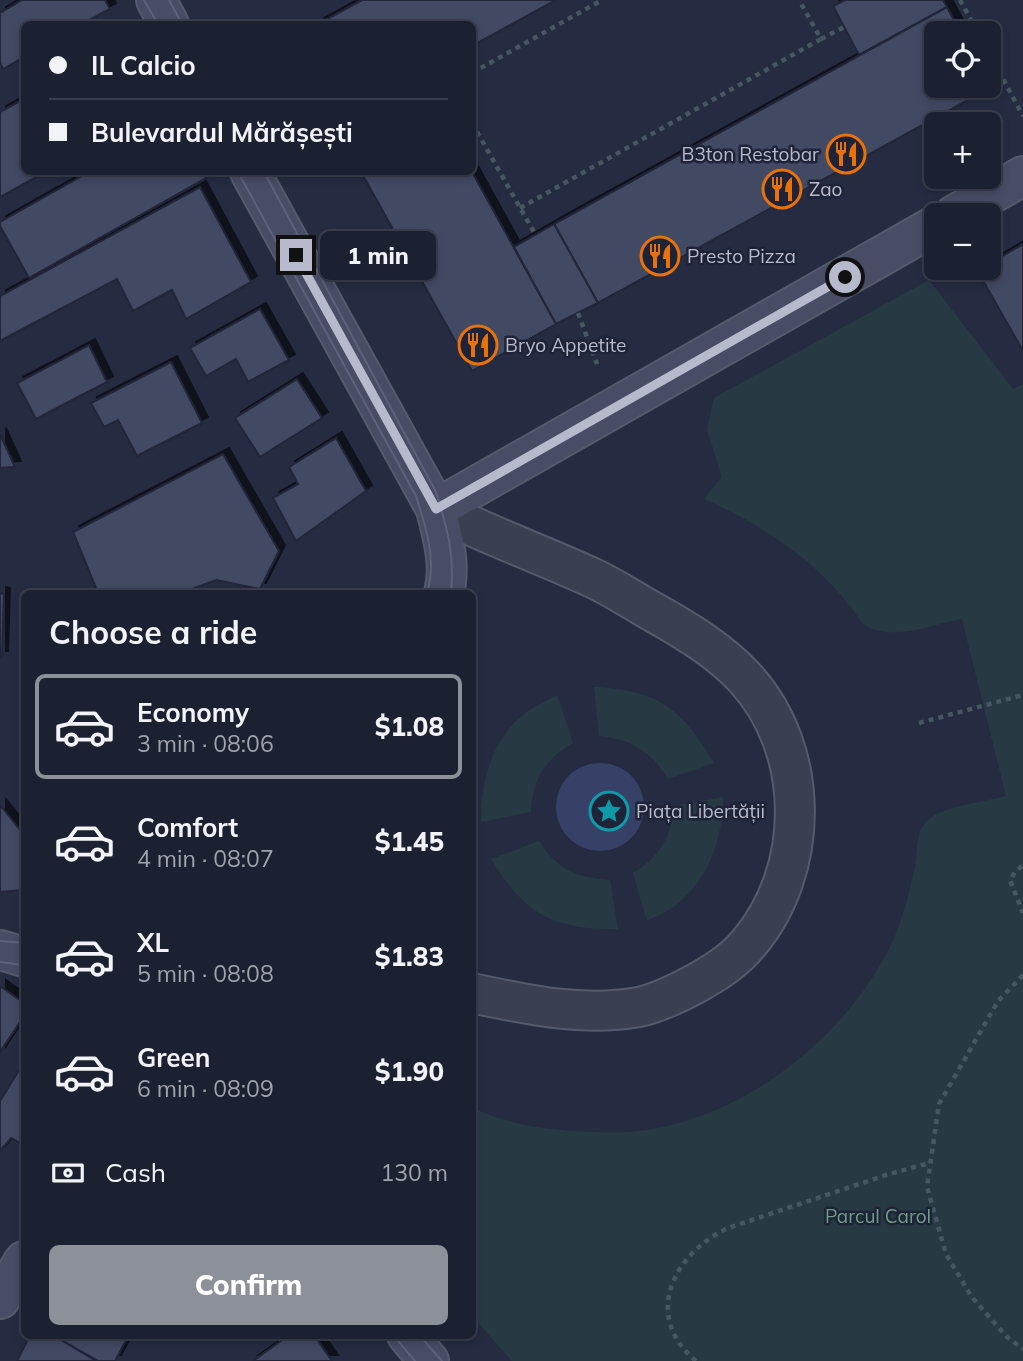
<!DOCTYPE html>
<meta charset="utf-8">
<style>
body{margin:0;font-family:Mulish,sans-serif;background:#25293a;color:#f1f3f6;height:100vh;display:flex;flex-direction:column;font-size:26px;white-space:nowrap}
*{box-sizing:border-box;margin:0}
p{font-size:23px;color:#a0a3ac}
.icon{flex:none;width:38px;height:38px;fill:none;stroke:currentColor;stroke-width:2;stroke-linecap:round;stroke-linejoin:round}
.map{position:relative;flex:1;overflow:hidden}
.drawer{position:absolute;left:21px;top:590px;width:455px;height:749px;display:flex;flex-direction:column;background:#1c2132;border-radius:10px;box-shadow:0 4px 10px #0003,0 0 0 2px #3a3e4d}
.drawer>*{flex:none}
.top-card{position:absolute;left:21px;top:21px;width:455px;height:154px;border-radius:10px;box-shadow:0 4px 10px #0003,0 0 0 2px #3a3e4d;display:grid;align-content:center;height:154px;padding:0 28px;background:#1c2132}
.tools{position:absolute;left:924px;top:21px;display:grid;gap:14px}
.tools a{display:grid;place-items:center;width:77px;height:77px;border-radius:10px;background:#1c2132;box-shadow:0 4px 10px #0003,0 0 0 2px #3a3e4d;font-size:35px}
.end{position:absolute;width:32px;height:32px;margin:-16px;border:9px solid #b7bacc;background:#111;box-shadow:0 0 0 4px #111}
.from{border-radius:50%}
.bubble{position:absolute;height:49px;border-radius:10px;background:#1c2132;box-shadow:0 4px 10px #0003,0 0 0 2px #3a3e4d;font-size:23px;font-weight:800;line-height:49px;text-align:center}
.top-card b{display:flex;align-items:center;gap:24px;height:66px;font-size:26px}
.top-card b+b{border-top:2px solid #3a3e4d}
.top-card i{width:18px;height:18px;background:#f1f3f6}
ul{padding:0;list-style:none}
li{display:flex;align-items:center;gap:21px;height:105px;margin:0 14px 10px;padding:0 14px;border:4px solid transparent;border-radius:10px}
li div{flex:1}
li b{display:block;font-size:26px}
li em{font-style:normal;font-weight:800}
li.current{border-color:#8c9099}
li>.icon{width:63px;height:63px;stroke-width:1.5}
h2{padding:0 28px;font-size:32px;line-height:84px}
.pay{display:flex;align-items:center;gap:18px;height:77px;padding:0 28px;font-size:26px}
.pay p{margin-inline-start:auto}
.primary-button{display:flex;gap:14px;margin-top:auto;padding:14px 28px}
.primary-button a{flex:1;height:80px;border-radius:10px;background:#8c9099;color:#fff;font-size:28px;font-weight:800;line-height:80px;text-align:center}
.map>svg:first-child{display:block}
.green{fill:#273a43}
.water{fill:#374168}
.building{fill:#424863;stroke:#202539;stroke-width:2;filter:url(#shadow)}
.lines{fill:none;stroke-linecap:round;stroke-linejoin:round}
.street-casing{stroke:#555a6c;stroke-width:42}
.secondary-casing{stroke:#555a6c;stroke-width:42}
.path{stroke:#465760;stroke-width:4.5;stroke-dasharray:5 5;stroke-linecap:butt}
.street{stroke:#3a3f52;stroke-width:38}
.secondary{stroke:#484c65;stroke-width:38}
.tram{stroke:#5c6279;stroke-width:2}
.route{stroke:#b7bacc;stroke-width:9}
.labels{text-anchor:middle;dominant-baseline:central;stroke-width:5;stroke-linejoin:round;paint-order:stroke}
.poi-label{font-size:19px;fill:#b7bacc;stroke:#1e2337;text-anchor:start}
.park-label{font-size:19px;fill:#6d9e83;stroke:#1e2337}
</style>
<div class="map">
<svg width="1023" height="1361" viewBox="0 0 1023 1361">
<defs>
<filter id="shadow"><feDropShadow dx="6" dy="-6" stdDeviation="0" flood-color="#0009"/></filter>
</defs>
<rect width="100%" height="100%" fill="#252c42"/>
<g class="green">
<path d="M929 280 1013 389 1023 384V1361H512L473 1317V1108C504 1123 540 1129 575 1131 596 1132 618 1134 639 1131 745 1118 846 1038 892 943 903 919 909 893 915 867 918 852 915 834 926 822 940 806 985 802 1006 796L962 619C930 624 893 643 863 624 825 566 767 527 704 499L722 477 707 430 714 398Z"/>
<path d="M594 687C659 690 682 709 714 763L668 779C651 751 631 739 599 736Z"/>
<path d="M557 695 573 743C545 759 532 780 531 812L481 822C481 780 492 737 528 711 537 705 548 700 557 695Z"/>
<path d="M723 797C723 838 709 879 676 905 668 911 657 916 647 921L633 873C659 858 672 836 674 806Z"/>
<path d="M539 841C559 871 575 877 610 880L618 929C552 930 525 914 491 859Z"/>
</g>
<circle class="water" cx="600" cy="807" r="44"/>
<g class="building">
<polygon points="22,0 105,0 110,9 82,24 24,24 24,57 3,69 0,63 0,13"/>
<polygon points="362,0 556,0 472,46 472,24 318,24"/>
<polygon points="845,0 943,0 947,7 859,55 833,6"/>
<polygon points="947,7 961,33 936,33 936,86 989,85 990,88 598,303 554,224"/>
<polygon points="20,101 24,109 24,172 45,172 0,197 0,112"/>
<polygon points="89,172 203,172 206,178 29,278 0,226 0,222"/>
<polygon points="361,172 472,172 556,324 472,371"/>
<polygon points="200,187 251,282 186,319 172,290 133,311 117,279 0,341 0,296"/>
<polygon points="554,224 598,303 556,324 514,247"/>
<polygon points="1023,244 1023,351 977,270 989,268 989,264"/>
<polygon points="260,309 289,360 248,382 236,359 206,376 190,348"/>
<polygon points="89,345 107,382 36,419 17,383"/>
<polygon points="171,362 202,423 137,456 118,420 104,427 91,403"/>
<polygon points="297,379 322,418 260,457 235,418"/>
<polygon points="0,434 15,467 0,468"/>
<polygon points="336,438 366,491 296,541 273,498 298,484 289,467"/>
<polygon points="223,454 279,551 260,589 216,580 181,593 98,593 73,532"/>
<polygon points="0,593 4,594 2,657 0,657"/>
<polygon points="0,805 24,835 24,890 0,892"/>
<polygon points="0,986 24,1003 24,1016 0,1052"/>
<polygon points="24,1062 24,1141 22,1144 11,1138 0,1151 0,1101"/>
<polygon points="30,1335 53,1335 96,1361 17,1361"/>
<polygon points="53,1335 129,1335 115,1361 98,1361"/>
<polygon points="289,1335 314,1335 332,1361 253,1361"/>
</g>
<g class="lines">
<defs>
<path id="street" d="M436 509C487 535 543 555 595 579 616 589 635 602 655 613 687 631 720 651 745 678 811 750 811 870 748 944 733 962 713 974 693 985 676 994 658 1003 639 1007 582 1017 528 1005 472 993"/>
<g id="secondary">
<polyline points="156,0 169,24"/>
<path d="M250 172 436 509C443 537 451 565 444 593"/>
<polyline points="954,215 1023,176"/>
<polyline points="436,509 936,225"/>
<polyline points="0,950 24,957"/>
<polyline points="0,1299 24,1261"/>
<polyline points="407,1335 429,1361"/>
</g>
</defs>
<use href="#street" class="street-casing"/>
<use href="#secondary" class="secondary-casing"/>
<g class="path">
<polyline points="960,0 978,33"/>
<polyline points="821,39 844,27"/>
<polyline points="989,53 1023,116"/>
<polyline points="472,73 602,0"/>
<polyline points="472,123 535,234"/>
<polyline points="520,208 821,39 799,0"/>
<polyline points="578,313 597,364"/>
<polyline points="919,723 1023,695"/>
<polyline points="1022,866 1015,872 1010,880 1023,913"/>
<polyline points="1023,975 998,1001 939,1104 927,1187 946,1254 971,1296 1007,1337 1023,1349"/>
<path d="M696 1361C642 1316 673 1254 728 1228L886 1175 929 1163"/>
</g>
<use href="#street" class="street"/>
<use href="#secondary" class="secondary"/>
<g class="tram">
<polyline points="144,0 158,24"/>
<polyline points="169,0 182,24"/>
<path d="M238 172 416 496C426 527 437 561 427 593"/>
<path d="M264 172 436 492C447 527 455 555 451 593"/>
<polyline points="0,941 24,943"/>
<polyline points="0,962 24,965"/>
<polyline points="393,1335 415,1361"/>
<polyline points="419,1335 442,1361"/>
</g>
</g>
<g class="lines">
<polyline class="route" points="296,255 436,509 845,277"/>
</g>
<defs>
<symbol id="restaurant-ring" viewBox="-11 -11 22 22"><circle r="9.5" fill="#1e2337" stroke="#e8710a" stroke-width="1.5"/><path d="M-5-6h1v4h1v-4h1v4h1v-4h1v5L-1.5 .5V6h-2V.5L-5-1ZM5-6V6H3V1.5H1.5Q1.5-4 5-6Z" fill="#e8710a"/></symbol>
<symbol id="sight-ring" viewBox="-11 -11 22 22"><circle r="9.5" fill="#1e2337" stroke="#0f9aa8" stroke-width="1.5"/><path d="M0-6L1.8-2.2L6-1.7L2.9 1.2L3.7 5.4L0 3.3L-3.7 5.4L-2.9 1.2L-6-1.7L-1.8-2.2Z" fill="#0f9aa8"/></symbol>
</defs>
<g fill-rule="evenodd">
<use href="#restaurant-ring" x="824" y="132" width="44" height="44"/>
<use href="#restaurant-ring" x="760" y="167" width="44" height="44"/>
<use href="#restaurant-ring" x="638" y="234" width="44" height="44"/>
<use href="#restaurant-ring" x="456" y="323" width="44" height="44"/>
<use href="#sight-ring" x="587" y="789" width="44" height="44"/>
</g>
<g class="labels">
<g class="poi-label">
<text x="819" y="154" text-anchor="end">B3ton Restobar</text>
<text x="809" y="189">Zao</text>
<text x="687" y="256">Presto Pizza</text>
<text x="505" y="345">Bryo Appetite</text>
<text x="636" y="811">Piața Libertății</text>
</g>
<g class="park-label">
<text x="878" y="1216">Parcul Carol</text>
</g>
</g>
</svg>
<div class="tools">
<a><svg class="icon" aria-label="locate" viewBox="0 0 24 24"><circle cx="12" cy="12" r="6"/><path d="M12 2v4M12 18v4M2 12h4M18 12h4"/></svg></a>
<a>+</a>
<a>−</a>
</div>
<i class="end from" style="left:845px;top:277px"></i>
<i class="end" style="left:296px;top:255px"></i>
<div class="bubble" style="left:320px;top:231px;width:116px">1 min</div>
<div class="top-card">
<b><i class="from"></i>IL Calcio</b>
<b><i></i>Bulevardul Mărășești</b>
</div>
<section class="drawer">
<h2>Choose a ride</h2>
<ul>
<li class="current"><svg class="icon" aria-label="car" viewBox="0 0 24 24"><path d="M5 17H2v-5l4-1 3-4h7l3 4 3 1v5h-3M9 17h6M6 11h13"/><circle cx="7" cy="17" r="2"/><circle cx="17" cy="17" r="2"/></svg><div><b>Economy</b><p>3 min · 08:06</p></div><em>$1.08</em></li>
<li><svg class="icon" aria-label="car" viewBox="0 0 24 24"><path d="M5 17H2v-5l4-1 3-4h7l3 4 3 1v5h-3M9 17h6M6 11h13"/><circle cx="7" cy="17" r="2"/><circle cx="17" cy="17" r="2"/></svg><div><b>Comfort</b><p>4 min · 08:07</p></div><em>$1.45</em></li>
<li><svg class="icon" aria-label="car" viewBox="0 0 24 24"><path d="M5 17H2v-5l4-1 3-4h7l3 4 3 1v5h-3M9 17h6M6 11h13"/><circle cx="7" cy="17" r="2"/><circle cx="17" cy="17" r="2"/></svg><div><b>XL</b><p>5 min · 08:08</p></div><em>$1.83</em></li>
<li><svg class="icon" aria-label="car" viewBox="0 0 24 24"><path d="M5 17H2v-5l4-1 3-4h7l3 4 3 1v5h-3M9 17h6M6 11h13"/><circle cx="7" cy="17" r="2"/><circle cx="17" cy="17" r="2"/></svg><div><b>Green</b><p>6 min · 08:09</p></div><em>$1.90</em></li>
</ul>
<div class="pay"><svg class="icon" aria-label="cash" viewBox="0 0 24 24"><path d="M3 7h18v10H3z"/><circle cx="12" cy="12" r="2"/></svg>Cash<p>130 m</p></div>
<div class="primary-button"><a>Confirm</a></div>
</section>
</div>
